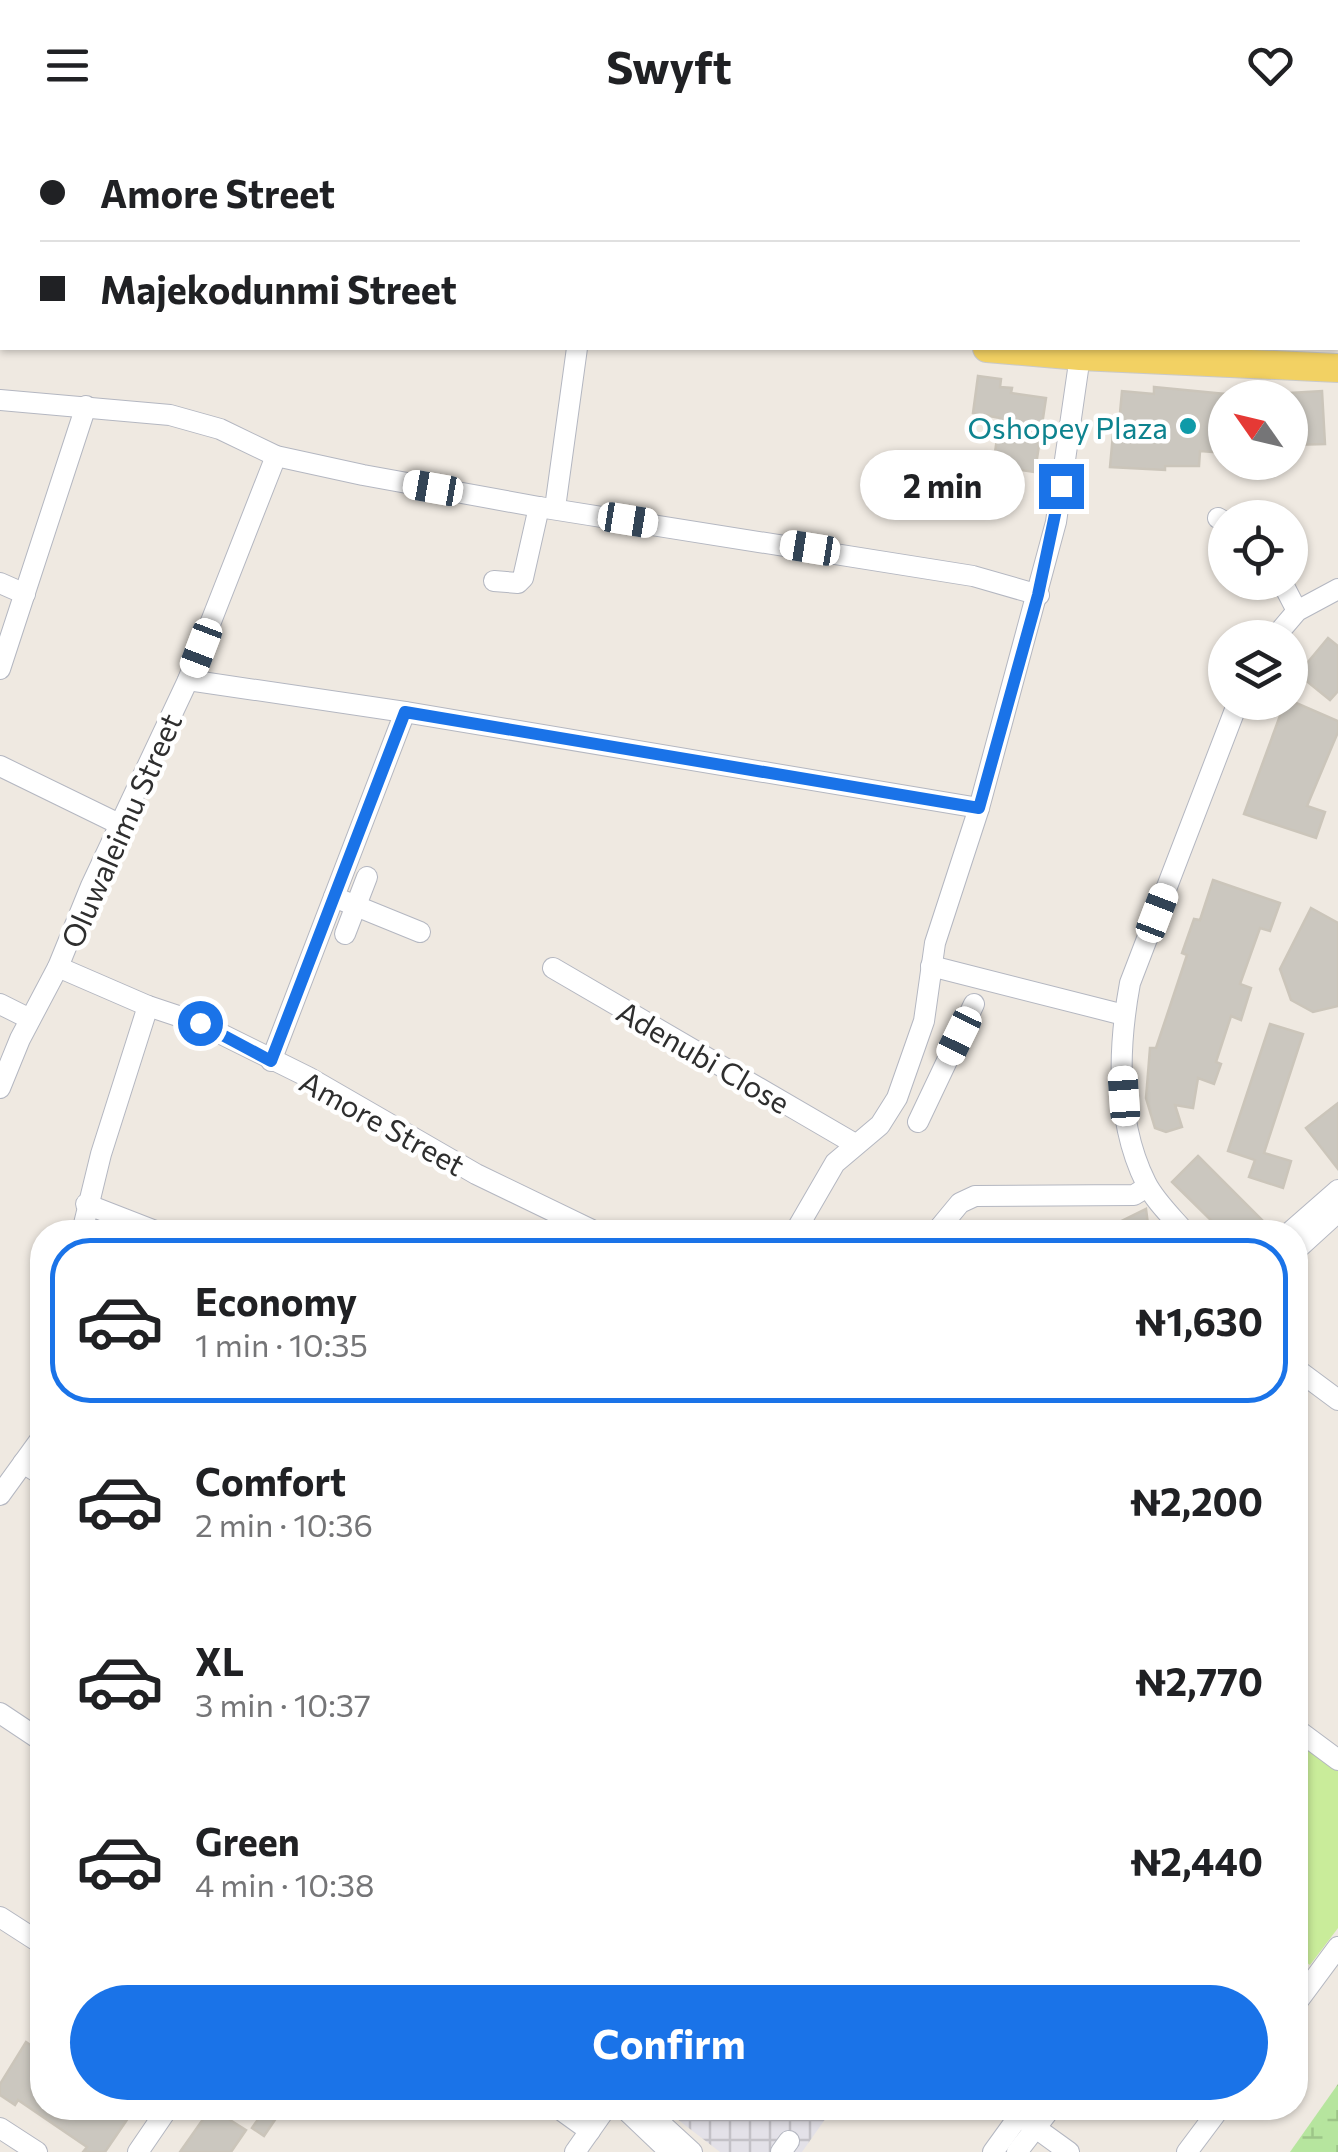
<!DOCTYPE html>
<meta charset="utf-8">
<style>
body{margin:0;font-family:Commissioner,sans-serif;background:#f6f6f6;color:#202124;height:100vh;display:flex;flex-direction:column;font-size:38px;white-space:nowrap}
*{box-sizing:border-box;margin:0}
p{font-size:32px;color:#757577}
.icon{flex:none;width:55px;height:55px;fill:none;stroke:currentColor;stroke-width:2;stroke-linecap:round;stroke-linejoin:round}
.map{position:relative;flex:1;overflow:hidden}
.panel{position:absolute;left:30px;top:1090px;width:1278px;height:900px;display:flex;flex-direction:column;background:#fff;border-radius:40px;box-shadow:0 2px 8px #0004}
.panel>*{flex:none}
.guide{position:absolute;left:0px;top:0px;width:1340px;height:220px;box-shadow:0 2px 8px #0004;display:grid;align-content:center;height:220px;padding:0 40px;background:#fff}
.needle{width:65px;rotate:304deg}
.tools{position:absolute;left:1208px;top:250px;display:grid;gap:20px}
.tools a{display:grid;place-items:center;width:100px;height:100px;border-radius:50%;background:#fff;box-shadow:0 2px 8px #0004;font-size:50px}
.end{position:absolute;width:45px;height:45px;margin:-22px;border:12px solid #1a73e8;background:#fff;box-shadow:0 0 0 5px #fff}
.from{border-radius:50%}
.bubble{position:absolute;height:70px;border-radius:35px;background:#fff;box-shadow:0 2px 8px #0004;font-size:32px;font-weight:700;line-height:70px;text-align:center}
.car{position:absolute;width:30px;height:60px;margin:-30px -15px;border-radius:12px;box-shadow:0 0 8px 2px #0007;background:linear-gradient(#fff 24%,#345 0 40%,#fff 0 76%,#345 0 86%,#fff 0)}
.guide b{display:flex;align-items:center;gap:35px;height:95px;font-size:38px}
.guide b+b{border-top:2px solid #e0e0e0}
.guide i{width:25px;height:25px;background:#202124}
ul{padding:18px 0 0;list-style:none}
li{display:flex;align-items:center;gap:30px;height:165px;margin:0 20px 15px;padding:0 20px;border:5px solid transparent;border-radius:40px}
li div{flex:1}
li b{display:block;font-size:38px}
li em{font-style:normal;font-weight:700}
li.active{border-color:#1a73e8}
li>.icon{width:90px;height:90px;stroke-width:1.5}
.button{display:flex;gap:20px;margin-top:auto;padding:20px 40px}
.button a{flex:1;height:115px;border-radius:60px;background:#1a73e8;color:#fff;font-size:40px;font-weight:700;line-height:115px;text-align:center}
header{display:flex;justify-content:space-between;align-items:center;height:130px;padding:0 40px;background:#fff;font-size:45px;font-weight:700}
.map>svg:first-child{display:block}
.industrial{fill:url(#industrial-grid)}
.wetland{fill:url(#wetland-marsh)}
.pitch{fill:#c9ec9a}
.building{fill:#cbc7bf;stroke:#cbc5ba;stroke-width:2.5}
.lines{fill:none;stroke-linecap:round;stroke-linejoin:round}
.minor-casing{stroke:#b4b7c1;stroke-width:22}
.major-casing{stroke:#c9c9c9;stroke-width:30}
.minor{stroke:#fff;stroke-width:20}
.major{stroke:#f2d163;stroke-width:28}
.route{stroke:#1a73e8;stroke-width:12}
.culture-dot{fill:#0f9aa8;stroke:#fff;stroke-width:4}
.labels{text-anchor:middle;dominant-baseline:central;stroke-width:9;stroke-linejoin:round;paint-order:stroke}
.culture-label{font-size:30px;fill:#0d838f;stroke:#fff;text-anchor:end}
.street-label{font-size:30px;fill:#2e2e2e;stroke:#fff}
</style>
<header><svg class="icon" aria-label="menu" viewBox="0 0 24 24"><path d="M4 6h16M4 12h16M4 18h16"/></svg>Swyft<svg class="icon" aria-label="heart" viewBox="0 0 24 24"><path d="M12 20l-8-8c-3-5 5-10 8-4 3-6 11-1 8 4z"/></svg></header>
<div class="map">
<svg width="1338" height="2022" viewBox="0 0 1338 2022">
<defs>
<pattern id="industrial-grid" width="8" height="8" patternUnits="userSpaceOnUse" patternTransform="scale(2.5)"><rect width="8" height="8" fill="#e3e1e8"/><path d="M0 4h8M4 0v8" fill="none" stroke="#c3c1c7"/></pattern>
<pattern id="wetland-marsh" width="20" height="14" patternUnits="userSpaceOnUse" patternTransform="scale(2.5)"><rect width="20" height="14" fill="#b6e59e"/><path d="M1 5h8M5 5V1M11 12h8M15 12V8" fill="none" stroke="#9dc588"/></pattern>
</defs>
<rect width="100%" height="100%" fill="#efe9e1"/>
<polygon class="industrial" points="667,1978 833,1978 802,2022 720,2022 673,1986"/>
<polygon class="wetland" points="1338,1954 1338,2022 1290,2022"/>
<polygon class="pitch" points="1295,1609 1338,1641 1338,1798 1310,1835 1295,1824"/>
<g class="building">
<polygon points="978,246 1001,249 1000,257 1012,258 1011,263 1046,268 1035,342 993,336 1000,288 973,283"/>
<polygon points="1154,257 1225,264 1225,323 1200,321 1199,336 1165,336 1165,340 1110,337 1113,304 1118,305 1122,261 1154,264"/>
<polygon points="1322,261 1325,314 1291,315 1290,263"/>
<polygon points="1328,508 1338,516 1338,561 1330,570 1298,544"/>
<polygon points="1285,572 1294,572 1338,591 1338,602 1307,676 1325,682 1316,708 1244,684"/>
<polygon points="1213,750 1280,773 1270,801 1260,798 1240,854 1251,858 1241,890 1231,886 1216,932 1221,934 1214,954 1198,948 1193,978 1175,975 1182,997 1166,1002 1155,998 1146,968 1150,918 1156,918 1187,825 1182,823 1194,789 1200,790"/>
<polygon points="1311,778 1338,793 1338,876 1313,882 1291,870 1280,839"/>
<polygon points="1270,894 1303,904 1264,1023 1291,1031 1283,1058 1249,1047 1255,1030 1228,1021"/>
<polygon points="1338,973 1338,1039 1306,998"/>
<polygon points="1198,1026 1262,1090 1250,1102 1223,1102 1172,1052"/>
<polygon points="1146,1079 1149,1102 1099,1102"/>
<polygon points="26,1912 42,1923 42,1978 135,1978 105,2022 83,2022 87,2017 18,1970 15,1975 0,1965 0,1954"/>
<polygon points="211,1978 246,2000 231,2022 180,2022"/>
<polygon points="266,1978 283,1978 264,2006 252,1998"/>
</g>
<g class="lines">
<defs>
<g id="minor">
<polyline points="104,2 104,0"/>
<polyline points="301,2 302,0"/>
<polyline points="801,2 802,0"/>
<polyline points="0,270 170,285 220,299 276,326 363,345 539,377 973,446 1039,465"/>
<polyline points="555,378 577,218"/>
<polyline points="1218,388 1225,392"/>
<polyline points="494,451 518,453 523,448 539,377"/>
<polyline points="1282,452 1297,481"/>
<polyline points="0,453 25,464"/>
<polyline points="1274,508 1297,481 1338,459"/>
<polyline points="0,539 86,276"/>
<polyline points="188,550 405,582 979,678"/>
<polyline points="0,636 119,694"/>
<polyline points="334,767 420,802"/>
<polyline points="345,804 367,747"/>
<polyline points="931,836 1124,885"/>
<polyline points="58,837 148,876 199,893 308,947 476,1044 596,1102"/>
<polyline points="553,838 855,1014"/>
<polyline points="0,874 30,889"/>
<polyline points="271,931 405,582"/>
<polyline points="0,958 20,909 58,837 91,756 188,550 276,326"/>
<polyline points="918,992 974,874"/>
<polyline points="86,1074 158,1102"/>
<polyline points="82,1102 101,1024 148,876"/>
<polyline points="795,1102 835,1033 880,995 897,968 924,891 935,813 979,678 1056,392 1080,226"/>
<polyline points="936,1102 960,1073 975,1066 1134,1065 1147,1057"/>
<path d="M1185 1102C1172 1087 1155 1071 1146 1053 1116 993 1118 918 1130 853L1238 572"/>
<polyline points="1290,1102 1338,1060"/>
<polyline points="1295,1121 1338,1082"/>
<polyline points="1295,1238 1338,1270"/>
<polyline points="23,1333 42,1345"/>
<polyline points="0,1365 42,1307"/>
<polyline points="0,1583 42,1611"/>
<polyline points="1295,1598 1338,1630"/>
<polyline points="0,1787 42,1814"/>
<polyline points="1295,1875 1338,1817"/>
<polyline points="558,1978 590,2001"/>
<polyline points="644,1978 692,2022"/>
<polyline points="1008,1978 1069,2022"/>
<polyline points="628,1982 670,2022"/>
<polyline points="0,1998 37,2022"/>
<polyline points="138,2022 168,1978"/>
<polyline points="575,2022 606,1978"/>
<polyline points="781,2022 789,2011"/>
<polyline points="993,2022 1019,1986"/>
<polyline points="1017,2022 1051,1978"/>
<polyline points="1187,2022 1220,1978"/>
</g>
<g id="major">
<polyline points="0,49 2,50"/>
<polyline points="0,69 2,69"/>
<polyline points="987,218 1080,226 1338,238"/>
</g>
</defs>
<use href="#minor" class="minor-casing"/>
<use href="#major" class="major-casing"/>
<use href="#minor" class="minor"/>
<use href="#major" class="major"/>
</g>
<g class="lines">
<polyline class="route" points="200,893 271,931 405,582 979,678 1038,465 1061,356"/>
</g>
<circle class="culture-dot" cx="1188" cy="296" r="10"/>
<g class="labels">
<g class="culture-label">
<text x="1168" y="296">Oshopey Plaza</text>
</g>
<g class="street-label">
<text transform="translate(120 700) rotate(-66)">Oluwaleimu Street</text>
<text transform="translate(704 926) rotate(30)">Adenubi Close</text>
<text transform="translate(383 992) rotate(29)">Amore Street</text>
</g>
</g>
</svg>
<div class="tools">
<a><svg class="needle" viewBox="-14 -14 28 28"><path d="M0-13l5 13h-10z" fill="#e53935"/><path d="M0 13l5-13h-10z" fill="#757577"/></svg></a>
<a><svg class="icon" aria-label="locate" viewBox="0 0 24 24"><circle cx="12" cy="12" r="6"/><path d="M12 2v4M12 18v4M2 12h4M18 12h4"/></svg></a>
<a><svg class="icon" aria-label="layers" viewBox="0 0 24 24"><path d="M12 4l9 5-9 5-9-5zM3 14l9 5 9-5"/></svg></a>
</div>
<i class="end from" style="left:200px;top:893px"></i>
<i class="end" style="left:1061px;top:356px"></i>
<div class="bubble" style="left:860px;top:320px;width:165px">2 min</div>
<i class="car" style="left:433px;top:358px;rotate:280deg"></i>
<i class="car" style="left:628px;top:390px;rotate:99deg"></i>
<i class="car" style="left:810px;top:418px;rotate:279deg"></i>
<i class="car" style="left:201px;top:518px;rotate:201deg"></i>
<i class="car" style="left:1157px;top:783px;rotate:21deg"></i>
<i class="car" style="left:959px;top:906px;rotate:206deg"></i>
<i class="car" style="left:1124px;top:966px;rotate:356deg"></i>
<div class="guide">
<b><i class="from"></i>Amore Street</b>
<b><i></i>Majekodunmi Street</b>
</div>
<section class="panel">
<ul>
<li class="active"><svg class="icon" aria-label="car" viewBox="0 0 24 24"><path d="M5 17H2v-5l4-1 3-4h7l3 4 3 1v5h-3M9 17h6M6 11h13"/><circle cx="7" cy="17" r="2"/><circle cx="17" cy="17" r="2"/></svg><div><b>Economy</b><p>1 min · 10:35</p></div><em>₦1,630</em></li>
<li><svg class="icon" aria-label="car" viewBox="0 0 24 24"><path d="M5 17H2v-5l4-1 3-4h7l3 4 3 1v5h-3M9 17h6M6 11h13"/><circle cx="7" cy="17" r="2"/><circle cx="17" cy="17" r="2"/></svg><div><b>Comfort</b><p>2 min · 10:36</p></div><em>₦2,200</em></li>
<li><svg class="icon" aria-label="car" viewBox="0 0 24 24"><path d="M5 17H2v-5l4-1 3-4h7l3 4 3 1v5h-3M9 17h6M6 11h13"/><circle cx="7" cy="17" r="2"/><circle cx="17" cy="17" r="2"/></svg><div><b>XL</b><p>3 min · 10:37</p></div><em>₦2,770</em></li>
<li><svg class="icon" aria-label="car" viewBox="0 0 24 24"><path d="M5 17H2v-5l4-1 3-4h7l3 4 3 1v5h-3M9 17h6M6 11h13"/><circle cx="7" cy="17" r="2"/><circle cx="17" cy="17" r="2"/></svg><div><b>Green</b><p>4 min · 10:38</p></div><em>₦2,440</em></li>
</ul>
<div class="button"><a>Confirm</a></div>
</section>
</div>
